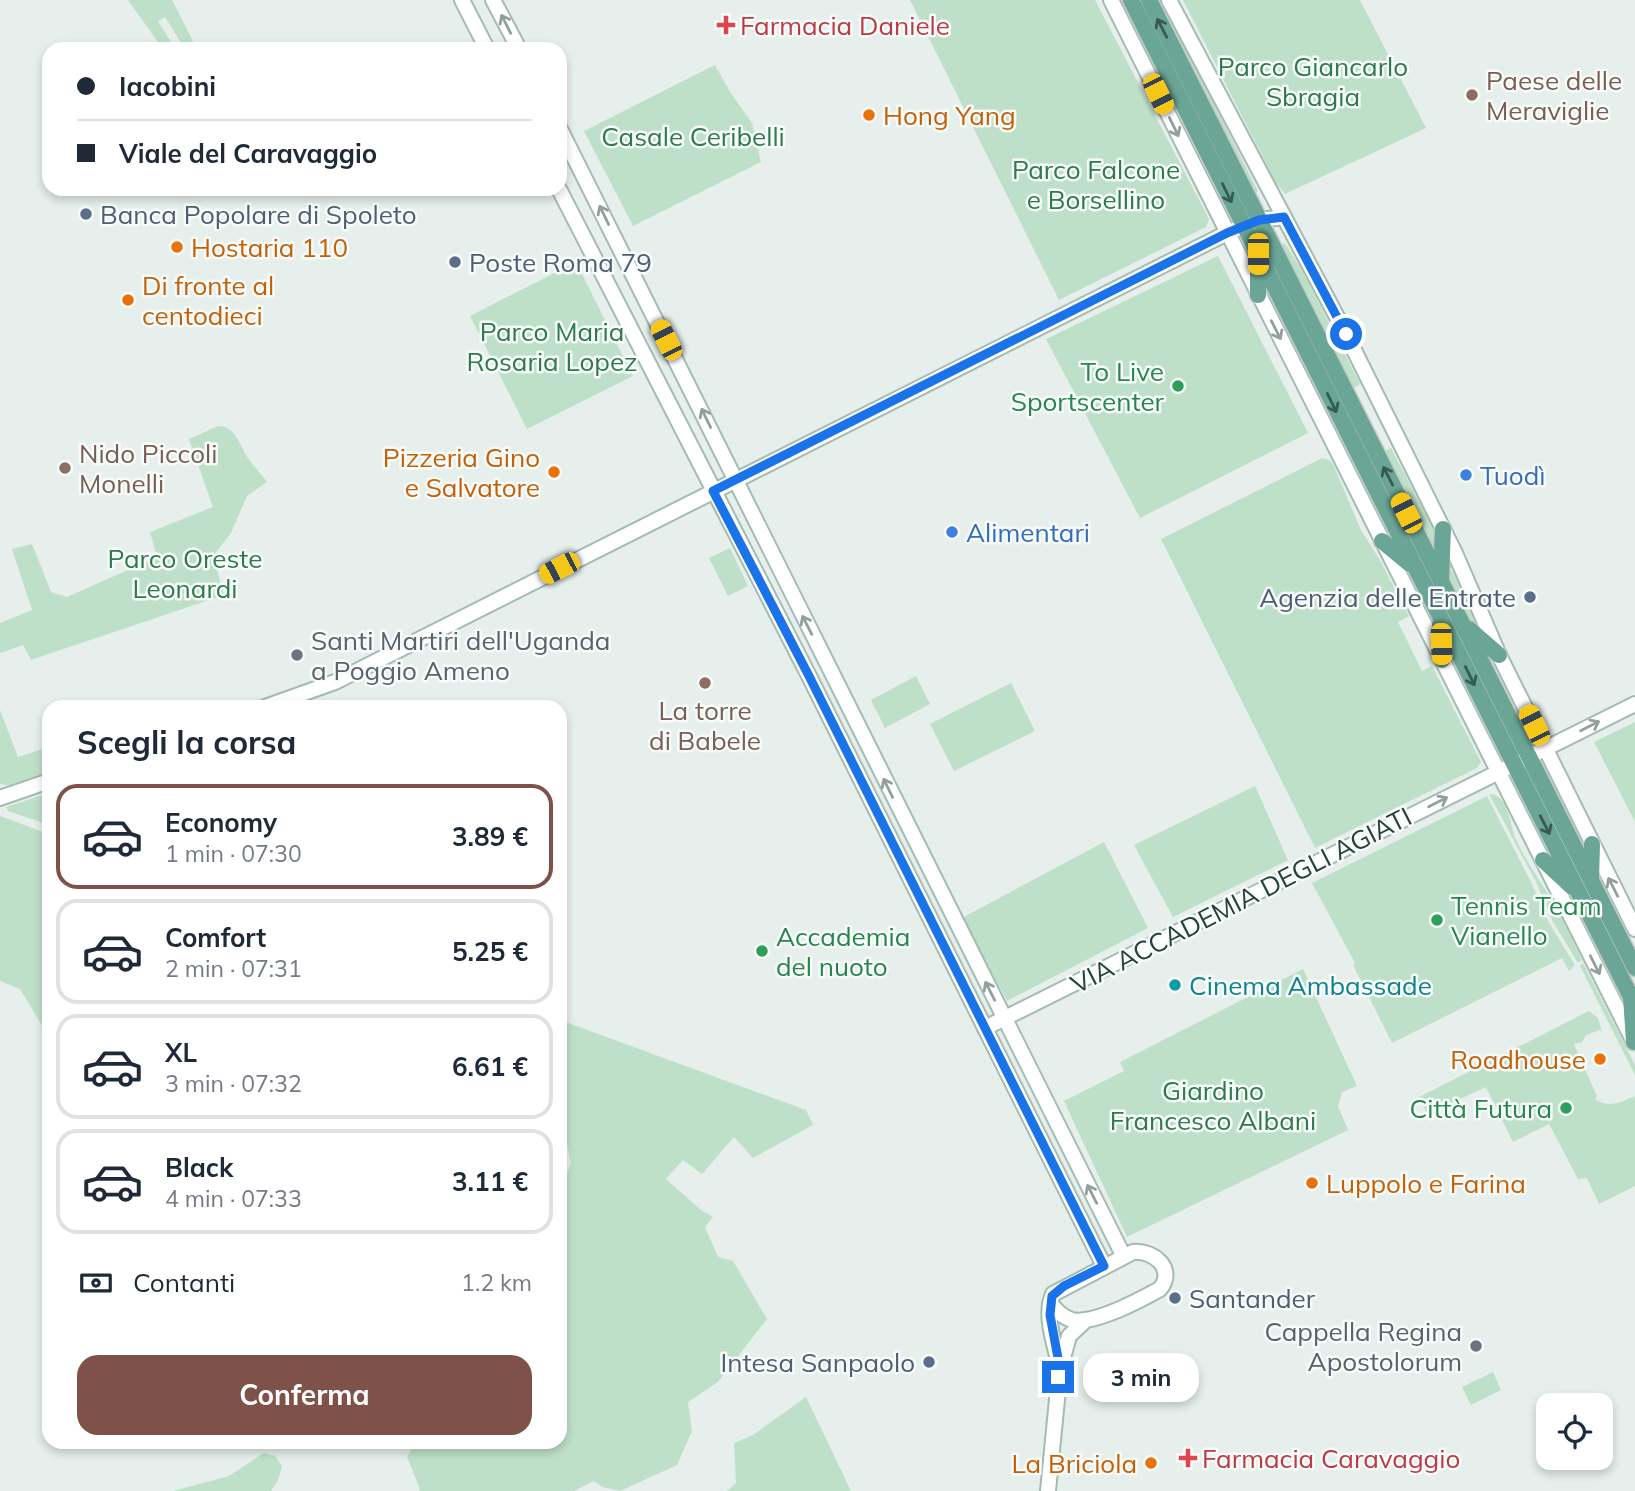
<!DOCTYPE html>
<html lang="it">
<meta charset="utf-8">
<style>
body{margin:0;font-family:Mulish,sans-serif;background:#f2f2f3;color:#1f2937;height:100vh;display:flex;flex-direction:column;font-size:26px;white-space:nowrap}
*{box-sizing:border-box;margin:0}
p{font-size:23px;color:#747a83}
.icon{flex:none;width:38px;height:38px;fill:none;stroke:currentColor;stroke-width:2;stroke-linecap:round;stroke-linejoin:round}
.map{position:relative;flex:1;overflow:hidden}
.panel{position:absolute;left:42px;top:700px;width:525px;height:749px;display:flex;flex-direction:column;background:#fff;border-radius:21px;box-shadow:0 4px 10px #0003}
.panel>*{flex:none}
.banner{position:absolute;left:42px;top:42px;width:525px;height:154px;border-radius:21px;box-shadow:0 4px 10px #0003;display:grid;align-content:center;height:154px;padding:0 35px;background:#fff}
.buttons{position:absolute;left:1536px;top:1393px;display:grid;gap:14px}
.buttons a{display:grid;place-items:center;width:77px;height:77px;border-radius:14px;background:#fff;box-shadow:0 4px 10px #0003;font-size:35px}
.end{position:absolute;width:32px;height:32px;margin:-16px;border:9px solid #1a73e8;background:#fff;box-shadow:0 0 0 4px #fff}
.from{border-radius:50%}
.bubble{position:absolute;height:49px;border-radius:21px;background:#fff;box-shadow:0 4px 10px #0003;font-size:23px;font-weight:700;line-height:49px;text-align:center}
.car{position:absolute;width:21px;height:42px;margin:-21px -10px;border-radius:9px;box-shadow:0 0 5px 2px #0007;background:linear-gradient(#f5c518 24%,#345 0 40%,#f5c518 0 76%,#345 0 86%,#f5c518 0)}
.banner b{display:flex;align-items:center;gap:24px;height:66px;font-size:26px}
.banner b+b{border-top:2px solid #e0e1e3}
.banner i{width:18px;height:18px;background:#1f2937}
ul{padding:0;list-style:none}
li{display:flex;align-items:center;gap:21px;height:105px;margin:0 14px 10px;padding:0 21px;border:4px solid #e0e1e3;border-radius:21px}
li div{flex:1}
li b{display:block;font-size:26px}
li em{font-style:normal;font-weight:700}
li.on{border-color:#7f5249}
li>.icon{width:63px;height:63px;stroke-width:1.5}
h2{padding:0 35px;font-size:32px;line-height:84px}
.pay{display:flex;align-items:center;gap:18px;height:77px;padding:0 35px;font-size:26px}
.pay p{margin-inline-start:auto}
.cta{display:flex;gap:14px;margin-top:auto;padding:14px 35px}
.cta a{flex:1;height:80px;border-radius:21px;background:#7f5249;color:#fff;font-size:28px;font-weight:700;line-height:80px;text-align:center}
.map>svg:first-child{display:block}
.green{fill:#bfe0c8}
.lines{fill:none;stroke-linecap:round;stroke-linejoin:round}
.secondary-casing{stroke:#a4bbb3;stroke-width:18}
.primary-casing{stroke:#c2cac8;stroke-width:19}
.secondary{stroke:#fff;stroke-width:14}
.primary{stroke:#6aa596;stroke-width:16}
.oneway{stroke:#92a09c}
.oneway2{stroke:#365b51}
.route{stroke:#1a73e8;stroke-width:9}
.health-dot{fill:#e0444e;stroke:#f7fbf9;stroke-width:2.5}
.education-dot{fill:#8d6e63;stroke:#f7fbf9;stroke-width:2.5}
.food-dot{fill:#e8710a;stroke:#f7fbf9;stroke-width:2.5}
.service-dot{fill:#5c6f8a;stroke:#f7fbf9;stroke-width:2.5}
.leisure-dot{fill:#2e9e5b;stroke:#f7fbf9;stroke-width:2.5}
.shop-dot{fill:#3f7fe0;stroke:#f7fbf9;stroke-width:2.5}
.worship-dot{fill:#6b7280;stroke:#f7fbf9;stroke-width:2.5}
.culture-dot{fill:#0f9aa8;stroke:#f7fbf9;stroke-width:2.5}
.labels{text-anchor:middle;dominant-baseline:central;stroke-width:5;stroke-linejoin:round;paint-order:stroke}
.health-label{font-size:26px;fill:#be3a42;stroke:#f7fbf9;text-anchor:start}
.park-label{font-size:26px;fill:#2d7a4b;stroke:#f7fbf9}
.education-label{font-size:26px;fill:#785e54;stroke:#f7fbf9;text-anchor:start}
.food-label{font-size:26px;fill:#c56008;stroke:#f7fbf9;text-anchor:start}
.service-label{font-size:26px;fill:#4e5e75;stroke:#f7fbf9;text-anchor:start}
.leisure-label{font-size:26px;fill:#27864d;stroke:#f7fbf9;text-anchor:end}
.shop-label{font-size:26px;fill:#366cbe;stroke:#f7fbf9;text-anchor:start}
.worship-label{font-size:26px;fill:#5b616d;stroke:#f7fbf9;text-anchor:start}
.street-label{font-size:26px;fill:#24423a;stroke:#f7fbf9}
.culture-label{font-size:26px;fill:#0d838f;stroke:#f7fbf9;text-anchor:start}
</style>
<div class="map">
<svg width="1635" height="1491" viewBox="0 0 1635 1491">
<rect width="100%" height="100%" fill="#e6efeb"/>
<g class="green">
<polygon points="128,0 172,0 193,41 183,46 165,17 158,21 175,49 163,49"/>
<polygon points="910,0 1095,0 1209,219 1206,227 1059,300"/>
<polygon points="1116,0 1122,0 1225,205 1220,207"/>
<polygon points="1156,0 1162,0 1258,191 1254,194"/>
<polygon points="1183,0 1360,0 1426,128 1285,194 1276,183"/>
<polygon points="715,65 730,92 752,123 761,162 633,226 584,131"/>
<polygon points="1285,243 1303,272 1360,384 1352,389 1280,245"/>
<polygon points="1218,256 1308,433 1140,518 1046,339"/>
<polygon points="576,262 633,376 527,429 470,316"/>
<polygon points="1261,279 1328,409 1323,411 1263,293"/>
<path d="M218 426C236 426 239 445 248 458 254 467 261 474 267 482L247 496 231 533 213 556 224 595 31 660 23 645 0 653V623L32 610 12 549 32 544 51 592 67 597 157 557 150 532 213 507 189 439Z"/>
<polygon points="1391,448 1436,534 1437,558 1384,451"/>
<polygon points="1322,458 1329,460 1333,464 1361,530 1381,562 1409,616 1398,622 1422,671 1432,666 1481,762 1477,768 1315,848 1161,539"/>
<polygon points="730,548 748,586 728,596 709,558"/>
<polygon points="1454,570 1484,639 1470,625 1446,574"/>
<polygon points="916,676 930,704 885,728 871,700"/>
<polygon points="1011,683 1035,731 954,771 930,724"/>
<polygon points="0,710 18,757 49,747 49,774 12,786 0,784"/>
<polygon points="1635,722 1635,822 1594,742"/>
<polygon points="1255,786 1288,860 1173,917 1134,845"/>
<polygon points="49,793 49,825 8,811 6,807"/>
<path d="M1489 794C1508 794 1510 823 1515 837 1524 859 1538 877 1550 897 1562 917 1572 939 1582 960L1578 963 1553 922 1536 882Z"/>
<polygon points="1487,796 1531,882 1548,921 1575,965 1569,971 1562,958 1392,1043 1353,965 1355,964 1354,961 1312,883"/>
<polygon points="0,816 49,834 49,1037 20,989 0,981"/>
<polygon points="1104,842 1148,928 1007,1001 962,918"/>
<polygon points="1583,963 1635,1065 1635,1075 1580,966"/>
<polygon points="1303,969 1357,1086 1342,1092 1338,1106 1348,1130 1127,1237 1064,1101 1124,1071 1120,1062"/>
<path d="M1589 1011 1598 1018 1602 1032 1600 1030 1586 1035 1582 1042 1574 1044 1597 1096 1595 1099C1609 1109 1621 1102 1635 1096V1186L1599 1204 1587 1178 1578 1179 1549 1124 1513 1142 1486 1087 1427 1114 1419 1097Z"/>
<polygon points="560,1020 806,1110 813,1125 753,1158 734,1137 702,1174 683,1160 666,1179 701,1210 713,1217 705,1227 718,1257 733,1261 767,1319 718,1382 688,1402 692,1431 677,1465 620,1491 602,1487 594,1481 574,1491 419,1491 420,1489 407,1457 415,1442 560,1442 560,1177 565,1179 571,1163 560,1112"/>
<polygon points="1493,1372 1501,1390 1471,1405 1462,1387"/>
<polygon points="806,1397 851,1491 727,1491 736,1483 734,1443 753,1435"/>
<polygon points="264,1453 275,1456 282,1466 278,1480 271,1491 173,1491 229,1476"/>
</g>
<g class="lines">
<defs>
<g id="secondary">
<polyline points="462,0 487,49"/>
<polyline points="493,0 519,49"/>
<polyline points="1111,0 1633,1040"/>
<polyline points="1169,0 1346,334 1455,553 1499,655 1635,929"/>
<polyline points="560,129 1123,1255"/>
<polyline points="559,189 809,676 1104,1266"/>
<polyline points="265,707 335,682 1227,233 1259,220 1284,217"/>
<polyline points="0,798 49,781"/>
<polyline points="985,1028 1635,704"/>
<path d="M1050 1303C1056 1310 1062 1317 1072 1320 1094 1325 1140 1300 1160 1289 1176 1269 1154 1250 1133 1252L1053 1294C1043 1316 1056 1347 1060 1369"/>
<polyline points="1048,1491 1060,1369 1069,1336 1086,1320"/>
</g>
<g id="primary">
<polyline points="1131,0 1635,1005"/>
<polyline points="1149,0 1635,968"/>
<polyline points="1258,260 1258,295"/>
<polyline points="1382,541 1410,564"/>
<polyline points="1441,578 1443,529"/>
<polyline points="1440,624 1442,660"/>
<polyline points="1469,629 1499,655"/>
<polyline points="1543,860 1572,887"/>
<polyline points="1591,879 1592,844"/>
<polyline points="1631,996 1634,1042"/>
</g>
</defs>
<use href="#secondary" class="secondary-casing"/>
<use href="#primary" class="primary-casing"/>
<use href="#secondary" class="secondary"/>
<use href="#primary" class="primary"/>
</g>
<defs><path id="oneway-shaft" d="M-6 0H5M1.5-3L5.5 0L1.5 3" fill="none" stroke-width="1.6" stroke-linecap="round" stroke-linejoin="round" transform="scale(1.75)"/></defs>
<g class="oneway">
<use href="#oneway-shaft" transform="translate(506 24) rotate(-117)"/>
<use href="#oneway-shaft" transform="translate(1174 127) rotate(64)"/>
<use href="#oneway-shaft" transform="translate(604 215) rotate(-116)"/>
<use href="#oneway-shaft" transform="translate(1276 330) rotate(63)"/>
<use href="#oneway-shaft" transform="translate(706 418) rotate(-116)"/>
<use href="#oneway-shaft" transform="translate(807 625) rotate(-117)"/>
<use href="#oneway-shaft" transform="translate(1590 726) rotate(-27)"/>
<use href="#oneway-shaft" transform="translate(888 788) rotate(-116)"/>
<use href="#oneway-shaft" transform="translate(1438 802) rotate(-27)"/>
<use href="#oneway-shaft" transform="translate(1613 887) rotate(-117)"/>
<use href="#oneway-shaft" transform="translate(1595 965) rotate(63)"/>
<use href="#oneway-shaft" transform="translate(990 991) rotate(-117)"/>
<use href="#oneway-shaft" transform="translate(1092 1194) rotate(-117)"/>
</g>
<g class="oneway2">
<use href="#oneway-shaft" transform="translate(1162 28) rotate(-117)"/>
<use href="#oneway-shaft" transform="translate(1227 193) rotate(64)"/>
<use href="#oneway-shaft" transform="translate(1332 403) rotate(64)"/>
<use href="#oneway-shaft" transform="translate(1388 476) rotate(-117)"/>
<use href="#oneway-shaft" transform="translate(1470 676) rotate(64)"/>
<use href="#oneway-shaft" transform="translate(1545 825) rotate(63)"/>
</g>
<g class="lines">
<polyline class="route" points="1058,1377 1060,1369 1050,1315 1052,1296 1064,1286 1104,1266 809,676 713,491 1227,233 1259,220 1284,217 1346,334"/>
</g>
<g class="health-dot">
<path d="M722.5 14.5h7v7h7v7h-7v7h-7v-7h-7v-7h7z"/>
<path d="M1184.5 1447.5h7v7h7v7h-7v7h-7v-7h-7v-7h7z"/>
</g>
<g class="education-dot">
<circle cx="1472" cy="95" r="7"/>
<circle cx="65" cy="468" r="7"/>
<circle cx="705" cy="683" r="7"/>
</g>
<g class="food-dot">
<circle cx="869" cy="115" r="7"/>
<circle cx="177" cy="247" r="7"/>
<circle cx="128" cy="300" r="7"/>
<circle cx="554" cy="472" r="7"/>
<circle cx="1600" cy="1059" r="7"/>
<circle cx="1312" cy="1183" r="7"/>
<circle cx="1151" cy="1463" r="7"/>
</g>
<g class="service-dot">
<circle cx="86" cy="214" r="7"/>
<circle cx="455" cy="262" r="7"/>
<circle cx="1530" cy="597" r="7"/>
<circle cx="1175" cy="1298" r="7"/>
<circle cx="929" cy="1362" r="7"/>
</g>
<g class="leisure-dot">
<circle cx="1178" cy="386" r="7"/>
<circle cx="1437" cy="920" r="7"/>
<circle cx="762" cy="951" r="7"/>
<circle cx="1566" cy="1108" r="7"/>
</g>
<g class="shop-dot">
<circle cx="1466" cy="475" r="7"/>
<circle cx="952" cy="532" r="7"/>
</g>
<g class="worship-dot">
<circle cx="297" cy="655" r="7"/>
<circle cx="1476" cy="1346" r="7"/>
</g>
<circle class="culture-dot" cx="1175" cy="985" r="7"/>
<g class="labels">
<g class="health-label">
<text x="740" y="25">Farmacia Daniele</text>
<text x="1202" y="1458">Farmacia Caravaggio</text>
</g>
<g class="park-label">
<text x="1313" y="66">Parco Giancarlo<tspan x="1313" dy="30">Sbragia</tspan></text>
<text x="693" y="136">Casale Ceribelli</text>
<text x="1096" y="169">Parco Falcone<tspan x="1096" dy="30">e Borsellino</tspan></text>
<text x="552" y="331">Parco Maria<tspan x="552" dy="30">Rosaria Lopez</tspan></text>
<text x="185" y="558">Parco Oreste<tspan x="185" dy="30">Leonardi</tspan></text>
<text x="1213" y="1090">Giardino<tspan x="1213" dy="30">Francesco Albani</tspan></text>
</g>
<g class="education-label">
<text x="1486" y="80">Paese delle<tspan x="1486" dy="30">Meraviglie</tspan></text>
<text x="79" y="453">Nido Piccoli<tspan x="79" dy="30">Monelli</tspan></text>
<text x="705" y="710" text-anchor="middle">La torre<tspan x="705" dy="30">di Babele</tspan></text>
</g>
<g class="food-label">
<text x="883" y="115">Hong Yang</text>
<text x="191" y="247">Hostaria 110</text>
<text x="142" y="285">Di fronte al<tspan x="142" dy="30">centodieci</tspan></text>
<text x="540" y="457" text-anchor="end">Pizzeria Gino<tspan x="540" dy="30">e Salvatore</tspan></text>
<text x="1586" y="1059" text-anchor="end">Roadhouse</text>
<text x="1326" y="1183">Luppolo e Farina</text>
<text x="1137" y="1463" text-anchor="end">La Briciola</text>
</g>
<g class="service-label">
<text x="100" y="214">Banca Popolare di Spoleto</text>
<text x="469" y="262">Poste Roma 79</text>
<text x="1516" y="597" text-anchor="end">Agenzia delle Entrate</text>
<text x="1189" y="1298">Santander</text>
<text x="915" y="1362" text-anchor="end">Intesa Sanpaolo</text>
</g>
<g class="leisure-label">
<text x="1164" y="371">To Live<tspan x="1164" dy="30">Sportscenter</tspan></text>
<text x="1451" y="905" text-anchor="start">Tennis Team<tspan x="1451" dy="30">Vianello</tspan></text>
<text x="776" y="936" text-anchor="start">Accademia<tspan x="776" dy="30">del nuoto</tspan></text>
<text x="1552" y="1108">Città Futura</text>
</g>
<g class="shop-label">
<text x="1480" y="475">Tuodì</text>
<text x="966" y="532">Alimentari</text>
</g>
<g class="worship-label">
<text x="311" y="640">Santi Martiri dell'Uganda<tspan x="311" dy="30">a Poggio Ameno</tspan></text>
<text x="1462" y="1331" text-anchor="end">Cappella Regina<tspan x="1462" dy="30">Apostolorum</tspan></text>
</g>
<g class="street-label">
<text transform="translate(1241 900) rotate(-27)">VIA ACCADEMIA DEGLI AGIATI</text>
</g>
<g class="culture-label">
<text x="1189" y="985">Cinema Ambassade</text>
</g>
</g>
</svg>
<div class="buttons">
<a><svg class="icon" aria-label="locate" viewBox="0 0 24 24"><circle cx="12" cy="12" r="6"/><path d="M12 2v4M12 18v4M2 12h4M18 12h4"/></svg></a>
</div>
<i class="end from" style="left:1346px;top:334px"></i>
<i class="end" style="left:1058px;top:1377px"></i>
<div class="bubble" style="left:1083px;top:1353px;width:116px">3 min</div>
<i class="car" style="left:1158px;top:94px;rotate:154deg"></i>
<i class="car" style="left:1258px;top:254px;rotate:180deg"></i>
<i class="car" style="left:666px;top:340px;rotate:333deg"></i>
<i class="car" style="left:1406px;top:513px;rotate:333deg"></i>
<i class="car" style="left:559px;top:568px;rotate:243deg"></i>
<i class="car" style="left:1441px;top:644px;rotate:178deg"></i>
<i class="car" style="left:1534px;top:725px;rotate:334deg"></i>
<div class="banner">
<b><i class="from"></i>Iacobini</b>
<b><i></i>Viale del Caravaggio</b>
</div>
<section class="panel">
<h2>Scegli la corsa</h2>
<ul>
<li class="on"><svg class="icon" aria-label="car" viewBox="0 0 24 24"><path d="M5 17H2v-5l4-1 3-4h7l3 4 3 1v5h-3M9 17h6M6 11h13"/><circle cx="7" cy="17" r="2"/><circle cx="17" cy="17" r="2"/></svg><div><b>Economy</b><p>1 min · 07:30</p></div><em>3.89 €</em></li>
<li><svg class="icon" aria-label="car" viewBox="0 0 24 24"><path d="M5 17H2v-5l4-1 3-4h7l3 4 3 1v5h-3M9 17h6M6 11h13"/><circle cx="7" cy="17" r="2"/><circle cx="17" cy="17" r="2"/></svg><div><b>Comfort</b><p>2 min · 07:31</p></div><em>5.25 €</em></li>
<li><svg class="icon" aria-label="car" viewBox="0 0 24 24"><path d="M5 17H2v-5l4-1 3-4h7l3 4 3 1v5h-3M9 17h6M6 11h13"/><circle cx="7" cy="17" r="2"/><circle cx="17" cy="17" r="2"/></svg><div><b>XL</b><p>3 min · 07:32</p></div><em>6.61 €</em></li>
<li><svg class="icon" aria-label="car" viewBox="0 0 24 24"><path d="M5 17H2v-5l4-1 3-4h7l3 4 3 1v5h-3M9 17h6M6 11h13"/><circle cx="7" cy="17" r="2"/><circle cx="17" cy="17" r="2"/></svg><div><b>Black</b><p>4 min · 07:33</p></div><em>3.11 €</em></li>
</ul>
<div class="pay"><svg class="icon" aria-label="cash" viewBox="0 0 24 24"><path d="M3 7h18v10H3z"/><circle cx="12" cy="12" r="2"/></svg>Contanti<p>1.2 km</p></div>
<div class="cta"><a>Conferma</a></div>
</section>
</div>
